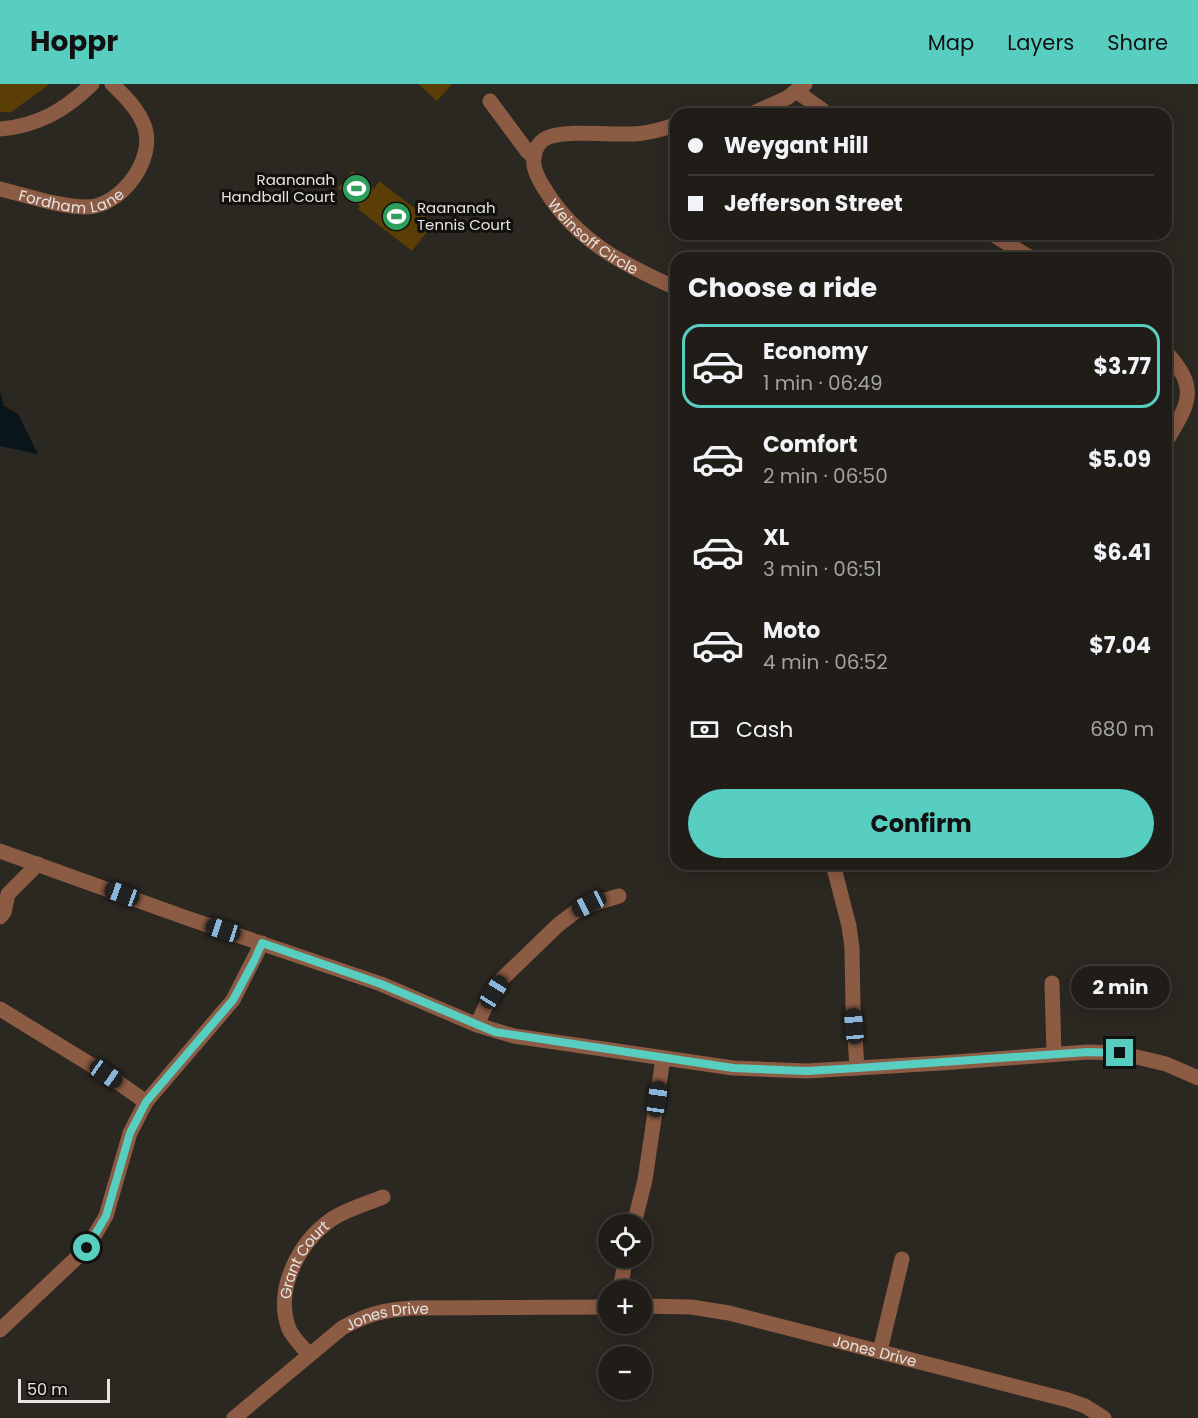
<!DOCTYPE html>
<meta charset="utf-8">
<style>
body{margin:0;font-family:Poppins,sans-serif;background:#282622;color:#f1f3f6;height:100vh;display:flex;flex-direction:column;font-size:22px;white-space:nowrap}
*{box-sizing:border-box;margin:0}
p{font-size:20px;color:#a2a2a2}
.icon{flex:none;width:33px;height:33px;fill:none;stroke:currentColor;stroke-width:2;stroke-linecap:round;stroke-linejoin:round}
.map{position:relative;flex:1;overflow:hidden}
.side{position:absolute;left:670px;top:168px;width:502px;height:618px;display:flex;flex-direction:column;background:#201d19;border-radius:18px;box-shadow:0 3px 15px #0003,0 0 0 2px #3d3b38}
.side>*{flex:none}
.banner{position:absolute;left:670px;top:24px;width:502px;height:132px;border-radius:18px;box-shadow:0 3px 15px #0003,0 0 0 2px #3d3b38;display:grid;align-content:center;height:132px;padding:0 18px;background:#201d19}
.buttons{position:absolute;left:598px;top:1130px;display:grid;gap:12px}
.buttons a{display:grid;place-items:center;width:54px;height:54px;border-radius:50%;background:#201d19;box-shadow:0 3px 15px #0003,0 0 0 2px #3d3b38;font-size:30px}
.scale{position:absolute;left:18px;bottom:15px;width:92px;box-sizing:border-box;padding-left:6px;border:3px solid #e7e4e0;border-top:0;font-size:16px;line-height:21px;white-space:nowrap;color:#e7e4e0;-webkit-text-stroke:4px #12100e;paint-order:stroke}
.end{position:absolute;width:27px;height:27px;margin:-14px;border:8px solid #58cec0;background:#111;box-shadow:0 0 0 3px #111}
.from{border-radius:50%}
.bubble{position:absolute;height:42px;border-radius:21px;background:#201d19;box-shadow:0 3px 15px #0003,0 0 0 2px #3d3b38;font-size:20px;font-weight:700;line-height:42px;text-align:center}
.car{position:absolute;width:18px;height:36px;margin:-18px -9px;border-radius:8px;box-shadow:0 0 4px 2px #0007;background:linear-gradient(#222 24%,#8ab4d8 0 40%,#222 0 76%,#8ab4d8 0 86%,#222 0)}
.banner b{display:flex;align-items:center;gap:21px;height:57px;font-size:22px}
.banner b+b{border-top:2px solid #3d3b38}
.banner i{width:15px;height:15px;background:#f1f3f6}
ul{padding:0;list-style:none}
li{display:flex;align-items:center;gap:18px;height:84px;margin:0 12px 9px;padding:0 6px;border:3px solid transparent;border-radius:18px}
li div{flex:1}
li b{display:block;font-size:22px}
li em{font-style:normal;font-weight:700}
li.on{border-color:#58cec0}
li>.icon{width:54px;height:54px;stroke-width:1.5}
h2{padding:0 18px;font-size:27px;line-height:72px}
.pay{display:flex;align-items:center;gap:15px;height:66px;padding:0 18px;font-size:22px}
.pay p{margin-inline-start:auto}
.cta{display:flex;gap:12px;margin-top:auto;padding:12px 18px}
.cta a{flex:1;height:69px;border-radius:36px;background:#58cec0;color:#111;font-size:24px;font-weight:700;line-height:69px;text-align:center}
header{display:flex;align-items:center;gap:36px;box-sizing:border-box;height:84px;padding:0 30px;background:#58cec0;color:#111}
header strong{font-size:28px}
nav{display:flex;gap:33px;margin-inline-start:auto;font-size:21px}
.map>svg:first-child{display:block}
.green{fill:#5b3e06}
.water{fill:#08151a}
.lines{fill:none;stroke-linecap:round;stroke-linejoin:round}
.minor{stroke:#8c5b44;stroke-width:15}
.route{stroke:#58cec0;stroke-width:8}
.labels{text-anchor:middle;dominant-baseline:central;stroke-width:6;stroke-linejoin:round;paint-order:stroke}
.poi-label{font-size:15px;fill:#e7e4e0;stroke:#12100e;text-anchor:end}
.street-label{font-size:15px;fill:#e7e4e0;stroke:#12100e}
</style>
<header>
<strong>Hoppr</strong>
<nav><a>Map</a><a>Layers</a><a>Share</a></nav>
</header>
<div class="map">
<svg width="1198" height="1334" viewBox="0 0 1198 1334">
<rect width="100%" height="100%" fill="#2b2721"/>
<g class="green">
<polygon points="0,0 50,0 11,28 0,28"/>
<polygon points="418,0 452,0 437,17"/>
<polygon points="352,87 374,105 379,97 434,139 412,167 358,125 360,122 338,104"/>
</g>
<polygon class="water" points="0,308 4,322 18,330 38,370 0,362"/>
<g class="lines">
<g class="minor">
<polyline points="796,7 828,30"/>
<polyline points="490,17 527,67 534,73"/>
<polyline points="751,30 787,14 805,0"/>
<path id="s1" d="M676 41C662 45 647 50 632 50 609 51 570 46 549 53 540 56 535 64 534 74 532 85 540 98 546 107 577 157 624 181 676 204"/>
<path d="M0 45C38 42 65 26 92 0"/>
<path id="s2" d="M0 105C26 111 59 123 86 123 120 123 155 77 145 44 140 27 125 12 112 0"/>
<polyline points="992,150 1031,174"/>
<path d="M1167 269C1198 304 1190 318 1167 356"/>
<polyline points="0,767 184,833 381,900 477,941 514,952 733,984 807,987 941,979 1088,968 1120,969 1166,980 1198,994"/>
<polyline points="833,780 849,842 852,864 853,922 857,984"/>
<polyline points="0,833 4,828 8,810 38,780"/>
<polyline points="1052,899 1054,970"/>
<polyline points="0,925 106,990 146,1018"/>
<polyline points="477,941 486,921 502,895 558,841 575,828 589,821 619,812"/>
<polyline points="634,1140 645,1096 663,974"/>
<polyline points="620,1206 626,1173"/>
<path id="s3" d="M642 1222 691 1223 729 1229 1068 1316 1085 1322 1104 1334"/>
<polyline points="0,1246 87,1164 106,1132 130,1049 146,1018 233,916 262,859"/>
<polyline points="880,1267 902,1175"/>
<path id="s4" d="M309 1271C303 1263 293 1254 289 1245 274 1205 299 1158 332 1135 347 1125 366 1120 383 1113"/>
<path id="s5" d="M234 1334 342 1244C367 1230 384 1226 412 1224L609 1223"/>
</g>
</g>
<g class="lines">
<polyline class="route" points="87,1164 106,1132 130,1049 146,1018 233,916 254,877 262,859 381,900 495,948 733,984 807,987 857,984 1088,968 1120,969"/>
</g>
<defs>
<symbol id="stadium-disc" viewBox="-11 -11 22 22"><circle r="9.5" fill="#2e9e5b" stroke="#12100e"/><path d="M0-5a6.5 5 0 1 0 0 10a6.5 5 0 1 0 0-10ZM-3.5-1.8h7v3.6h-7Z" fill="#fff"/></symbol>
</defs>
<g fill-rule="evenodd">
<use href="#stadium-disc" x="340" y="88" width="33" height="33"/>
<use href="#stadium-disc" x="380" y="116" width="33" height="33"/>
</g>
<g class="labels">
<g class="poi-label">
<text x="335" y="95">Raananah<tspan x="335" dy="17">Handball Court</tspan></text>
<text x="417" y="123" text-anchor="start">Raananah<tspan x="417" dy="17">Tennis Court</tspan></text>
</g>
<g class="street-label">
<text stroke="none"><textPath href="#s2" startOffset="74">Fordham Lane</textPath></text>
<text stroke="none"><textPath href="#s1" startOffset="258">Weinsoff Circle</textPath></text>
<text stroke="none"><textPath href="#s4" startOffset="108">Grant Court</textPath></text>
<text stroke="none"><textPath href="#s5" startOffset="188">Jones Drive</textPath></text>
<text stroke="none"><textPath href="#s3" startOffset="238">Jones Drive</textPath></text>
</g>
</g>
</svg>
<div class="buttons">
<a><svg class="icon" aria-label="locate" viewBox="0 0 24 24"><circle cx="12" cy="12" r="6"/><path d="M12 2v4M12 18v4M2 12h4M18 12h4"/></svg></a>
<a>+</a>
<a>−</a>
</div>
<div class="scale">50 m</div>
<i class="end from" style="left:87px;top:1164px"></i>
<i class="end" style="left:1120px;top:969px"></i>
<div class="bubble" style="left:1071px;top:882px;width:99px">2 min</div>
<i class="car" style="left:122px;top:810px;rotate:290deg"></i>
<i class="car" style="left:589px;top:820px;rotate:243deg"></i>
<i class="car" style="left:223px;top:846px;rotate:288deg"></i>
<i class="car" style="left:494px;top:908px;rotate:32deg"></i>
<i class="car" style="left:854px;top:942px;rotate:355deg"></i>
<i class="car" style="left:106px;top:990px;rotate:125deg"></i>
<i class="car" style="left:657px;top:1015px;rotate:8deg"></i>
<div class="banner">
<b><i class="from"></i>Weygant Hill</b>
<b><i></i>Jefferson Street</b>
</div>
<section class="side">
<h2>Choose a ride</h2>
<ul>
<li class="on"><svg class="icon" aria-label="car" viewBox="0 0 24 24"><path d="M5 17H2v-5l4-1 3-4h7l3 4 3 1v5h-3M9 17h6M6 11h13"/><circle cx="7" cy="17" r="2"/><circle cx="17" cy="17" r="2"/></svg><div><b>Economy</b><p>1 min · 06:49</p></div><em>$3.77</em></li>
<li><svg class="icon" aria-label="car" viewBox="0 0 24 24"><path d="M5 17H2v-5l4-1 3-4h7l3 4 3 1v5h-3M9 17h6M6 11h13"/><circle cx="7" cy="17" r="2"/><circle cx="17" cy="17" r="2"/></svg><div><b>Comfort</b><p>2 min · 06:50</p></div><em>$5.09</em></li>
<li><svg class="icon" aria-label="car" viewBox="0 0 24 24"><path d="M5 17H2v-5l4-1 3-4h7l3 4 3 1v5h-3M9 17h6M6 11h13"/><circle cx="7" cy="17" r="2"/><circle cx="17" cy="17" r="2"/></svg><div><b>XL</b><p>3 min · 06:51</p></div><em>$6.41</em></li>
<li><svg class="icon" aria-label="car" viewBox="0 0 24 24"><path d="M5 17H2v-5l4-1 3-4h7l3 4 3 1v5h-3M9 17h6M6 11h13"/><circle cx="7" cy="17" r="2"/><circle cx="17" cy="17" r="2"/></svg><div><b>Moto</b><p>4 min · 06:52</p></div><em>$7.04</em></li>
</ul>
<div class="pay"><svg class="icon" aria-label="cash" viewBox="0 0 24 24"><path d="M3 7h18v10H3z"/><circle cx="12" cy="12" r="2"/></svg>Cash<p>680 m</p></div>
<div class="cta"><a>Confirm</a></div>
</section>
</div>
